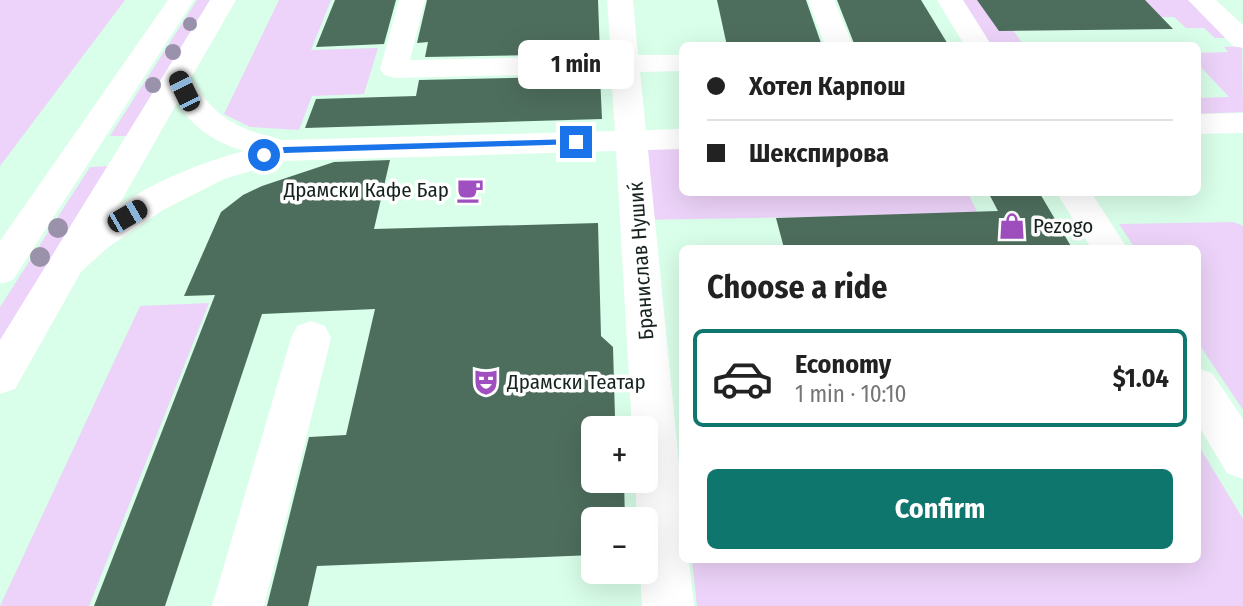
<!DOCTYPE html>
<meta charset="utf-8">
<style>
body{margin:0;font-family:"Fira Sans Condensed",sans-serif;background:#f2f2f2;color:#222;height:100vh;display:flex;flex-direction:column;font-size:26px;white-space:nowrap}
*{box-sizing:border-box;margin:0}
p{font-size:23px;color:#767676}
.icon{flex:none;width:38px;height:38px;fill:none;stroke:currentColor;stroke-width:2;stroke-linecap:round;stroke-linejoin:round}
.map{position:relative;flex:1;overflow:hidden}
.panel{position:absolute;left:679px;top:245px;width:522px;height:318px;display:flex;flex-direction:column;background:#fff;border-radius:10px;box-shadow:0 7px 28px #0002}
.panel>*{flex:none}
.guide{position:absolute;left:679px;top:42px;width:522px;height:154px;border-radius:10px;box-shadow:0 7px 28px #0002;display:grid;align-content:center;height:154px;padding:0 28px;background:#fff}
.buttons{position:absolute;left:581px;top:416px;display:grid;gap:14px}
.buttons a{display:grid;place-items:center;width:77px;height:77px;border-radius:10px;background:#fff;box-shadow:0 7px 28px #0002;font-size:35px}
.end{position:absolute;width:32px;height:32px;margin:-16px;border:9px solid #1a73e8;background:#fff;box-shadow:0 0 0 4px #fff}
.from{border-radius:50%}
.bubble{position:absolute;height:49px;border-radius:10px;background:#fff;box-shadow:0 7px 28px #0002;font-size:23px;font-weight:700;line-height:49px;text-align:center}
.car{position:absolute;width:21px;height:42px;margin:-21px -10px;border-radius:9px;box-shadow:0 0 5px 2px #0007;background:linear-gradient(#222 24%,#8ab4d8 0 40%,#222 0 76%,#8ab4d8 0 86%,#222 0)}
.guide b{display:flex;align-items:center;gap:24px;height:66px;font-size:26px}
.guide b+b{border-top:2px solid #e0e0e0}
.guide i{width:18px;height:18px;background:#222}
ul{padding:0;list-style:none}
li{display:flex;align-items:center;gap:21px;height:98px;margin:0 14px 10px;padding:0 14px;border:4px solid transparent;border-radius:10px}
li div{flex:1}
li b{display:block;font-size:26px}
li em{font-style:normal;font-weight:700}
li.selected{border-color:#0f766e}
li>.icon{width:63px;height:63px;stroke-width:1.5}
h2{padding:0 28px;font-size:32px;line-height:84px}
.button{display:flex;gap:14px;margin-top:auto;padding:14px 28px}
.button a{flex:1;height:80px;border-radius:10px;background:#0f766e;color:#fff;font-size:28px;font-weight:700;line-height:80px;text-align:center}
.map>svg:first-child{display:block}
.green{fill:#edd3f9}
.building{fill:#4e6e5d}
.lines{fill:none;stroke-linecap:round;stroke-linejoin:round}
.minor{fill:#fff;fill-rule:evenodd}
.tree{fill:#9992aa}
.route{fill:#1a73e8}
.labels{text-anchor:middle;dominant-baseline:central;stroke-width:7;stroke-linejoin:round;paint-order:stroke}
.poi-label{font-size:21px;fill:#16231c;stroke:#fff;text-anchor:start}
.street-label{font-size:21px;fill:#16231c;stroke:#fff}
</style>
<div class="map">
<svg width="1243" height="606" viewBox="0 0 1243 606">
<rect width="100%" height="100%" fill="#d9fee9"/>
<g class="green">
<polygon points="0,0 125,0 0,166"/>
<polygon points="197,0 211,0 129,136 110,136"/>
<polygon points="279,0 331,0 311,50 378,48 364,94 312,96 299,130 250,127 224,114"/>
<polygon points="958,0 1193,0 1233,38 1215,38 1204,28 1186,28 1174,17 1007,21 1022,43 986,44"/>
<polygon points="1242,46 1243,112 1197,114 1197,98 1229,97 1197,63 1197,53 1228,52 1224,47"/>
<polygon points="682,139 682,192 968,193 978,214 639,220 631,141"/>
<polygon points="109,166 0,341 0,307 90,167"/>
<polygon points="1234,222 1243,226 1243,410 1197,341 1197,248 1135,248 1119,224"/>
<polygon points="209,303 89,606 0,606 140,306"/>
<polygon points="1197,443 1243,519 1243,606 697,606 692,560 1197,560"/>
</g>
<g class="building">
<polygon points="335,0 396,0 384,44 316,47"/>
<polygon points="427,0 598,0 600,54 425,57 428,42 417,43"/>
<polygon points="717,0 806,0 822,46 727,46"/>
<polygon points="837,0 921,0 949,46 855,46"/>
<polygon points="977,0 1145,0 1173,29 999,31"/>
<polygon points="600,76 602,119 305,128 316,99 416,96 419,80"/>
<polygon points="390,160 374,229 598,223 601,336 613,347 615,417 600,417 600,429 593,429 593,481 624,481 625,520 593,520 593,555 317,566 308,606 267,606 309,437 346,435 375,309 262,314 165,606 94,606 215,295 184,296 221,212 243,195 262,186 334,162"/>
<polygon points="988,192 1039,192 1072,248 784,248 776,218 998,211"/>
</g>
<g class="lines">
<g class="minor">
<polygon points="168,0 194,0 13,280 0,284 0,241"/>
<path d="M210 0H236L191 78C215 119 238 129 283 140L615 131 611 73 394 78 384 75 380 69 399 0H425L410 60 611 56 607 0H633L638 55H682V71L640 72 646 130 682 129V149L648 150 682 494V560H689L694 606H642L640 572H646V520H637L635 481H646V429H632L616 151 285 161 224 179 163 210 107 248 81 272 15 389 0 394V340ZM177 103C194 128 214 142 244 151 199 163 158 180 119 205Z"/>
<polygon points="808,0 834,0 853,46 825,46"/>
<polygon points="937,0 963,0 992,46 965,46"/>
<polygon points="1188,0 1216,0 1243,25 1243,48 1233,46"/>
<polygon points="1243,113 1243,133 1197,134 1197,114"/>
<polygon points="1056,192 1091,192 1127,248 1091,248"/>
<polygon points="311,321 325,326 331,338 264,606 212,606 291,338 297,326"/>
<polygon points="1197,368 1212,373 1243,419 1243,479 1227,473 1197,423"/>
</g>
</g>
<g class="tree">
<circle cx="190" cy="24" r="7"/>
<circle cx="173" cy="52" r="8"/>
<circle cx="153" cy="85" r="8"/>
<circle cx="58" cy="228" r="10"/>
<circle cx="40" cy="257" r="10"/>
</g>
<polygon class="route" points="576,139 579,140 579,144 284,153 264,159 259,155 284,147"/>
<defs>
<symbol id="cafe-bare" viewBox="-9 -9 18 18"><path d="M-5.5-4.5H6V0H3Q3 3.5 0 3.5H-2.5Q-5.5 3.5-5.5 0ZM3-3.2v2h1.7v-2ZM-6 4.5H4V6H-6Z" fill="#9f4fbf" stroke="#fff" stroke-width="2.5" paint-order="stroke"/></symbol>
<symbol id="shop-bare" viewBox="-9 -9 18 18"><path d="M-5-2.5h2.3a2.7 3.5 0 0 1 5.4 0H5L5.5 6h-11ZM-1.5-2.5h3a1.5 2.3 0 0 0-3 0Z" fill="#9f4fbf" stroke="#fff" stroke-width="2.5" paint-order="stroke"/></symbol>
<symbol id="theatre-bare" viewBox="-9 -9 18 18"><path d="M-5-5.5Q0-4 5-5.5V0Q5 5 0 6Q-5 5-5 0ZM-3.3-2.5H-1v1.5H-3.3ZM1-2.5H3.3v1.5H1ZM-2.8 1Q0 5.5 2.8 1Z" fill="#9f4fbf" stroke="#fff" stroke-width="2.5" paint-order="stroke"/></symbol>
</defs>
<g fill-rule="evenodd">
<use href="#cafe-bare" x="451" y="171" width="38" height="38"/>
<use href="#shop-bare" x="993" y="207" width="38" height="38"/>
<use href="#theatre-bare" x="467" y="363" width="38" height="38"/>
</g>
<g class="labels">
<g class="poi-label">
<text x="449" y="190" text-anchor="end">Драмски Кафе Бар</text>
<text x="1033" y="226">Pezogo</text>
<text x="507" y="382">Драмски Театар</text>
</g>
<g class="street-label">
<text transform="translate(641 261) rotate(-94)">Бранислав Нушиќ</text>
</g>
</g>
</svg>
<div class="buttons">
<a>+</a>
<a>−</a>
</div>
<i class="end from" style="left:264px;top:155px"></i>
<i class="end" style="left:576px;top:142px"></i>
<div class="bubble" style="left:518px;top:40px;width:116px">1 min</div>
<i class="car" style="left:184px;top:91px;rotate:334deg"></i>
<i class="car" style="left:127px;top:216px;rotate:60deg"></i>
<div class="guide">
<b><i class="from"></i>Хотел Карпош</b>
<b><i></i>Шекспирова</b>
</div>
<section class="panel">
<h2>Choose a ride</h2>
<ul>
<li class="selected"><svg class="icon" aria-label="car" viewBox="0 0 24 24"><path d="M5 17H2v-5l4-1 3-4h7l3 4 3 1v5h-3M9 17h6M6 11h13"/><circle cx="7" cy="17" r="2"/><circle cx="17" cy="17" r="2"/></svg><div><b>Economy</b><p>1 min · 10:10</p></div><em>$1.04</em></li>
</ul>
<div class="button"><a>Confirm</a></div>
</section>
</div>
